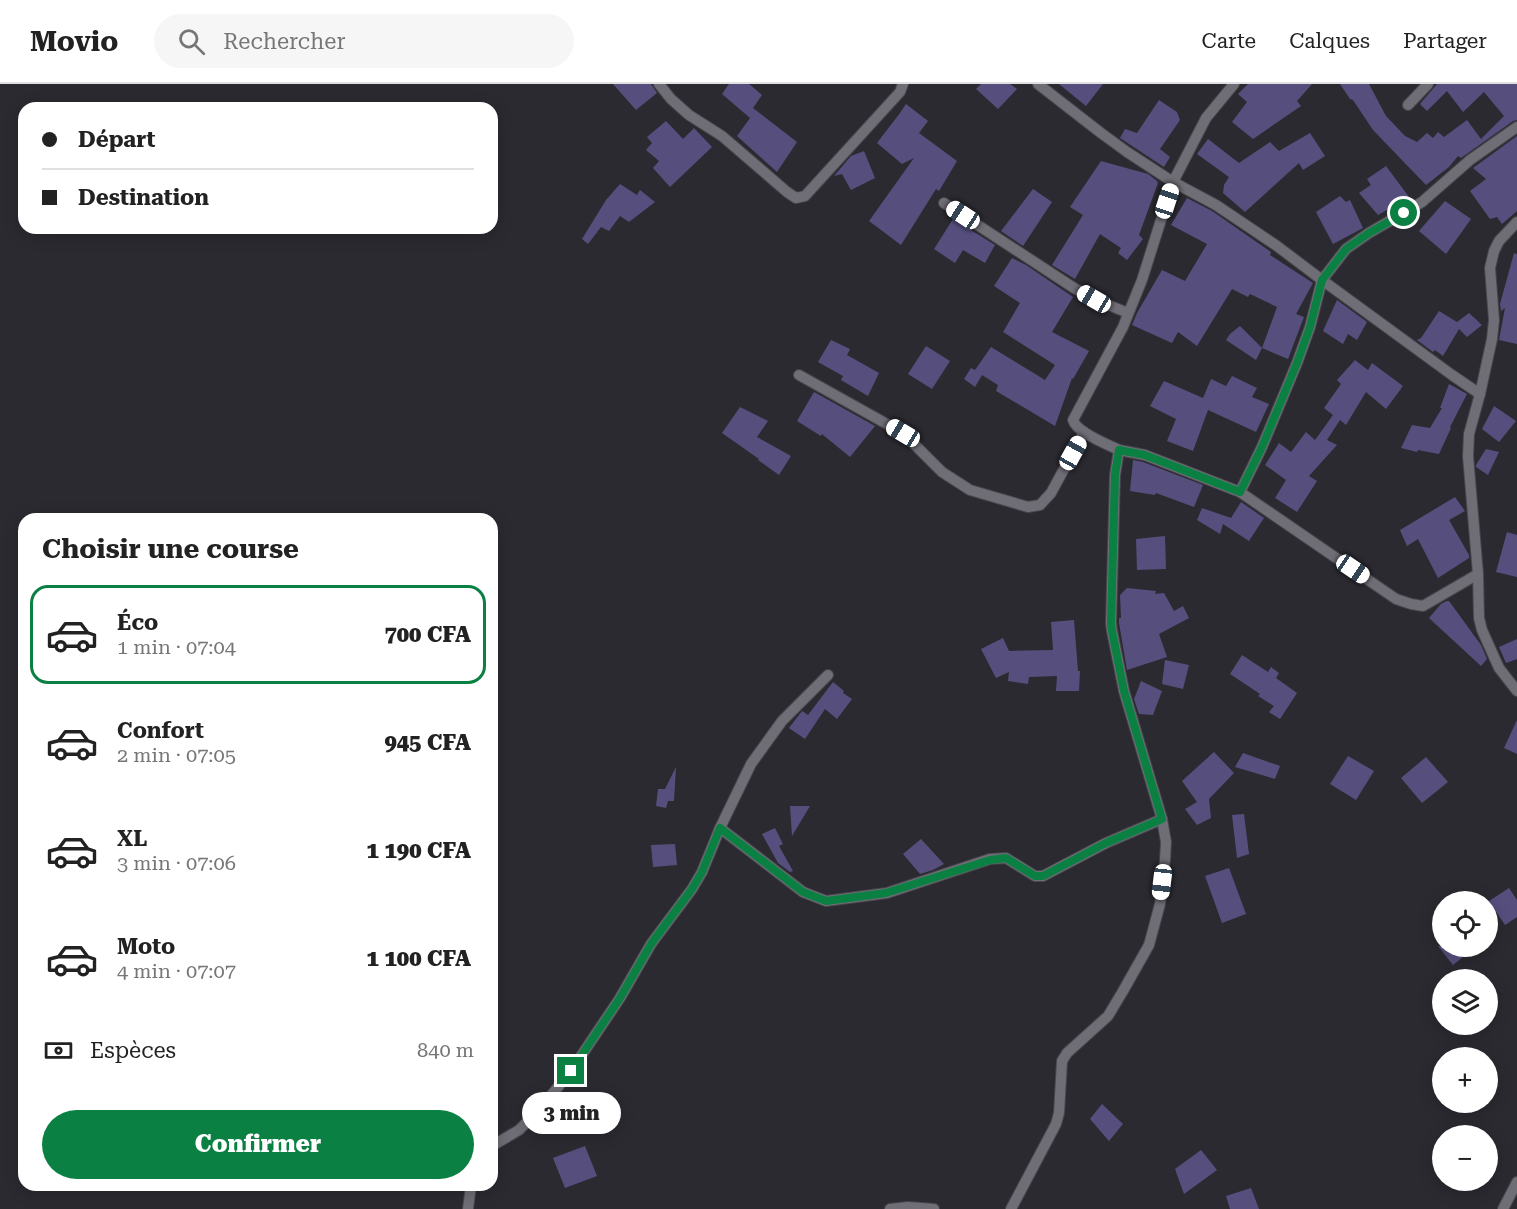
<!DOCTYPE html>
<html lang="fr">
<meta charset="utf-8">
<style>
body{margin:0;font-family:"Roboto Serif",serif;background:#f6f6f6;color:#222;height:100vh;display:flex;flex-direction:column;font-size:22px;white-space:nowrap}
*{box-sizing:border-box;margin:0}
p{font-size:20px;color:#767676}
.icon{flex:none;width:33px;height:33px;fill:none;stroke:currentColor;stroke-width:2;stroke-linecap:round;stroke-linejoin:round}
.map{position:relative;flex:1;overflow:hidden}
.details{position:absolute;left:18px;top:429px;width:480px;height:678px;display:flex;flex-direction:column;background:#fff;border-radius:18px;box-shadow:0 3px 15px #0003}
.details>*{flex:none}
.hud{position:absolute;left:18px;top:18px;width:480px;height:132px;border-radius:18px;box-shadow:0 3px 15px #0003;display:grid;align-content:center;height:132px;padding:0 24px;background:#fff}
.fabs{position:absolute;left:1432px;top:807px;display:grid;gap:12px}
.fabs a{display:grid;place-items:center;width:66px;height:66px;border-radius:50%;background:#fff;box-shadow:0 3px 15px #0003;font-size:30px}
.end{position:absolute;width:27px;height:27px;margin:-14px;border:8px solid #0b8043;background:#fff;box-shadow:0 0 0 3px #fff}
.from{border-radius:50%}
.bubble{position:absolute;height:42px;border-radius:21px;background:#fff;box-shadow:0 3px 15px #0003;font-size:20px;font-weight:800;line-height:42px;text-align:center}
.car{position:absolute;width:18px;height:36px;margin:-18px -9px;border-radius:8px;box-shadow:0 0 4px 2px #0007;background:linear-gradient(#fff 24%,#345 0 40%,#fff 0 76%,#345 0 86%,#fff 0)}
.hud b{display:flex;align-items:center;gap:21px;height:57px;font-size:22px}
.hud b+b{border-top:2px solid #e0e0e0}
.hud i{width:15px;height:15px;background:#222}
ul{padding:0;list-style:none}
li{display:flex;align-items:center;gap:18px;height:99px;margin:0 12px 9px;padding:0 12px;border:3px solid transparent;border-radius:18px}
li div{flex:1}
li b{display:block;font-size:22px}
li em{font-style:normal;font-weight:800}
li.on{border-color:#0b8043}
li>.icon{width:54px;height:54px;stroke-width:1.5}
h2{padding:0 24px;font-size:27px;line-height:72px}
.pay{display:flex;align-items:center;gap:15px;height:66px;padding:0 24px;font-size:22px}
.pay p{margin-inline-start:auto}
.button{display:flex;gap:12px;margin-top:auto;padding:12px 24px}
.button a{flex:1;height:69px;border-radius:36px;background:#0b8043;color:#fff;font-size:24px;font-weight:800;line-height:69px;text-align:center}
header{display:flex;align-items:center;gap:36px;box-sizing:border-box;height:84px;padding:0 30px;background:#fff;border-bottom:2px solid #e0e0e0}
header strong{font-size:28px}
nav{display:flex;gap:33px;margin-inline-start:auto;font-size:21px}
.search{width:420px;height:54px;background:#f6f6f6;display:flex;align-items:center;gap:15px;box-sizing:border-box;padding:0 21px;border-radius:33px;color:#767676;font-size:22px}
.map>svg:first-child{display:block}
.building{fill:#564f7e}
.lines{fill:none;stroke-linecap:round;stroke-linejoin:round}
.street-casing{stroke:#47474d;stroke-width:12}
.street{stroke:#6f6e76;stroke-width:10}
.route{stroke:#0b8043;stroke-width:8}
</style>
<header>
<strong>Movio</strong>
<div class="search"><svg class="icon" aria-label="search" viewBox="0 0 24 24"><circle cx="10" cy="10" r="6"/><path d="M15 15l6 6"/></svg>Rechercher</div>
<nav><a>Carte</a><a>Calques</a><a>Partager</a></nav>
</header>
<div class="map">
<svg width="1517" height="1125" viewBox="0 0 1517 1125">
<rect width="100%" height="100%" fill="#2b2a31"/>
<g class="building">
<polygon points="613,0 651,0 657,9 636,26"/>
<polygon points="729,0 749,0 762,11 753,24 797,58 777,88 737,52 750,34 722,10"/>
<polygon points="981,0 1010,0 1017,5 998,25 976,5"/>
<polygon points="1059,0 1103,0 1086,22"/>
<polygon points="1248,0 1312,0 1297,17 1301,22 1253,55 1232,38 1247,18 1238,10"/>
<polygon points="1340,0 1369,0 1386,32 1405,52 1417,58 1427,49 1433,54 1438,48 1444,53 1467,36 1481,55 1504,32 1484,8 1463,28 1447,7 1427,27 1420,20 1437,0 1517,0 1517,36 1513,37 1461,74 1458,72 1449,83 1426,101 1373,46 1353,16 1350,15"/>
<polygon points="1159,16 1177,28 1180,36 1160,65 1170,73 1164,83 1120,54 1125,45 1137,49"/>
<polygon points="906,20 928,37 919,49 957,77 939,107 936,105 901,161 869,137 914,74 902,80 877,59 900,29"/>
<polygon points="666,37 683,55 694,44 712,63 670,103 653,84 659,77 646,66 652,59 647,53"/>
<polygon points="1310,49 1325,72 1303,86 1299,79 1245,128 1223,109 1224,101 1229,93 1197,70 1208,55 1239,79 1270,58 1279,67"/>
<polygon points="1517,52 1517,127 1502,140 1497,133 1490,135 1470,107 1486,95 1473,84"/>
<polygon points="864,67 875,94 851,106 842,90 834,92 851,72"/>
<polygon points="1101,77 1148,90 1157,97 1157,98 1158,99 1139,151 1143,155 1127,176 1118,169 1121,164 1100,150 1075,195 1052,181 1083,131 1070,123"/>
<polygon points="1386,82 1409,113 1378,131 1359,109 1371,101 1367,95"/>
<polygon points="620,100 637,111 640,106 655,118 629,138 620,132 609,147 601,143 588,160 582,155 606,116"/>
<polygon points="1033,105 1052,118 1023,162 1001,147"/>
<polygon points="1340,112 1346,118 1350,116 1363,144 1333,160 1316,128"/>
<polygon points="1187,114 1212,127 1271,168 1270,171 1313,199 1296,230 1304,233 1288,275 1262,264 1277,223 1250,210 1248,213 1232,205 1197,262 1178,248 1172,259 1132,241 1137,229 1162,186 1185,197 1207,160 1171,141"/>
<polygon points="1445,117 1471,135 1446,170 1419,147"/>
<polygon points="953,135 995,161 985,179 963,166 955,179 934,165"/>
<polygon points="1514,169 1517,170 1517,260 1499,256 1505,224 1501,227 1500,220"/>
<polygon points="1012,174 1026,181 1073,213 1052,248 1089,267 1073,295 1072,294 1055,342 996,307 998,301 982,291 975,303 964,295 971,284 975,286 991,263 1045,296 1055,281 1003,248 1020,219 994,202"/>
<polygon points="1337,216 1367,238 1357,256 1348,250 1343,260 1323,247"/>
<polygon points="1439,227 1457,238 1469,229 1482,241 1467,253 1459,245 1443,272 1435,266 1433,268 1417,256 1421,254"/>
<polygon points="1240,242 1262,264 1256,276 1226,256 1230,250"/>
<polygon points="831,256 850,265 847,271 879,289 868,312 841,296 843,292 818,278"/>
<polygon points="926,262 950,277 932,305 908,290"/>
<polygon points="1355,276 1368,286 1372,279 1403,302 1386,325 1366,308 1346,341 1340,336 1327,356 1337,361 1309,392 1317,397 1297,428 1275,414 1286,396 1265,381 1279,359 1291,368 1306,348 1315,356 1333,331 1324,324 1341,300 1337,296"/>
<polygon points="1232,292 1257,304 1252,313 1269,320 1256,348 1208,326 1193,367 1167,357 1176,335 1150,322 1164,297 1203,314 1211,295 1226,302"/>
<polygon points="1449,300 1467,310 1450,343 1451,344 1439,370 1418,366 1417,368 1401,364 1412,341 1430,344 1442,324 1440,324"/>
<polygon points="814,308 875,342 850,373 822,350 821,352 797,337"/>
<polygon points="1494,322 1516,337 1499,358 1482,345"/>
<polygon points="740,323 768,337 757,353 791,372 779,391 758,376 759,375 722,349"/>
<polygon points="1486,365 1499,368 1488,391 1476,383 1476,381"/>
<polygon points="1133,376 1143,378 1203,401 1194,423 1156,409 1155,411 1130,407"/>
<polygon points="1455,413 1465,427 1449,436 1469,471 1469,474 1438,494 1418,455 1407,462 1400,446"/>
<polygon points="1241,418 1264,434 1249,457 1223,440 1220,450 1197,436 1202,424 1231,434"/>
<polygon points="1507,448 1517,451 1517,493 1496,488"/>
<polygon points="1165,452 1166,485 1137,486 1136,455"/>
<polygon points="1127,504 1156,507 1155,510 1164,509 1174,527 1183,522 1189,534 1159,550 1167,573 1127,586 1119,539 1119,534 1121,534 1120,511"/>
<polygon points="1447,517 1449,517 1481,561 1487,575 1481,582 1429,534 1441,520"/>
<polygon points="1074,536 1078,587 1080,587 1079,607 1056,607 1057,592 1029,593 1028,600 1008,597 1009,588 996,594 981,565 1003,554 1009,567 1053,566 1051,538"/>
<polygon points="1517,555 1517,575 1506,579 1499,563"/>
<polygon points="1242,571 1268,588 1271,583 1279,589 1276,594 1297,609 1280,635 1269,628 1274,622 1258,612 1260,610 1230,590"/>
<polygon points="1165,576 1189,581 1183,605 1162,600"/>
<polygon points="1141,597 1162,607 1153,631 1139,630 1134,615"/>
<polygon points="833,598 844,607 843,609 852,615 837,635 825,625 805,655 789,644 802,627 808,631"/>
<polygon points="1517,636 1517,670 1504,664"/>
<polygon points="1214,668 1234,689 1209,715 1211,734 1197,741 1185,725 1197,718 1182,697"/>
<polygon points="1243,669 1280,682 1275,695 1235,683"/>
<polygon points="1348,672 1374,687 1356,716 1330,700"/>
<polygon points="1426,673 1448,698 1422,719 1401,694"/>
<polygon points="676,683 674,717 668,717 666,724 656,722 658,705 665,705"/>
<polygon points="790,722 810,722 792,752"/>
<polygon points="1244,730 1249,770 1237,774 1232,731"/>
<polygon points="775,744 783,760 779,762 793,787 790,788 778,779 762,750"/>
<polygon points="921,755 944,780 933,786 920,790 903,770"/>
<polygon points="675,760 677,781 653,783 651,761"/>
<polygon points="1229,784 1246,830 1222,839 1205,792"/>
<polygon points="1509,804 1517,816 1517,833 1505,841 1489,817"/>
<polygon points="1438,862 1477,862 1453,881"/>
<polygon points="1102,1020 1123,1040 1109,1057 1090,1035"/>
<polygon points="585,1062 597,1092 565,1104 553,1074"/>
<polygon points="1201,1066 1217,1086 1184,1110 1175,1085"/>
<polygon points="1251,1104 1259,1125 1230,1125 1226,1112"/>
</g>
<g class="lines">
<defs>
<g id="street">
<polyline points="659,0 671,15 689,31 722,52 787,108 796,114 805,112 900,8 903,0"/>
<polyline points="1038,0 1101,49 1127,68 1173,98 1216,121 1277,162 1322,196 1346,165 1369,149 1422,118 1470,76 1517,43"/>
<polyline points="1408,21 1428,0"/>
<polyline points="944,119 1074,204 1094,215 1128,229"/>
<polyline points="1517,138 1499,157 1494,167 1490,184 1494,236 1492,255 1480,310 1469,350 1468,372 1478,490 1479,534 1482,546 1499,584 1517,607"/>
<polyline points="799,291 903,349 942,388 970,406 1028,423 1040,421 1051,409 1084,348"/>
<polyline points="1119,366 1145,371 1240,408 1262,363 1297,279 1310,243 1322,196 1452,291 1480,310"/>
<polyline points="1240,408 1396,515 1411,520 1423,522 1478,490"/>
<polyline points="720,744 803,808 826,817 887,809 990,775 1006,774 1035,792 1043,792 1106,759 1162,735"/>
<polyline points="492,1062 519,1046 540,1025 571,987 620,914 651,860 692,805 702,788 720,744 751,680 782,637 828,591"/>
<polyline points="468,1125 471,1101"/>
<polyline points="890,1125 908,1123 934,1125"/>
<path d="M1011 1125 1056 1040 1059 1029 1062 977 1067 969 1108 932 1123 907 1149 861 1160 820 1165 776 1166 758 1162 735 1124 607 1112 547 1111 539 1115 391 1119 366C1107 360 1077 349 1073 336L1123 243 1142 196 1173 98 1206 34 1234 0"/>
<polyline points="1503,1125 1517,1098"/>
</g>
</defs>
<use href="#street" class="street-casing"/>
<use href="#street" class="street"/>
</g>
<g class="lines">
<polyline class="route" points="571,987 620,914 651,860 692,805 702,788 720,744 803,808 826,817 886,809 990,776 1006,774 1035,792 1043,792 1106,759 1162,735 1124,607 1112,547 1111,539 1115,391 1119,366 1145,371 1240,408 1262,363 1297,279 1310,243 1322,196 1346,165 1369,149 1404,129"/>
</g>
</svg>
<div class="fabs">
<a><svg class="icon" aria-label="locate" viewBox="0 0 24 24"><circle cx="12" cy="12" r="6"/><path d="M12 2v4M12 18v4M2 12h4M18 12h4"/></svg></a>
<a><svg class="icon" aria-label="layers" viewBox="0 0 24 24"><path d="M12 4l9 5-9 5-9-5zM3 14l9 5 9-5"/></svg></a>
<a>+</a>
<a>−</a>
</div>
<i class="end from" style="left:1404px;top:129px"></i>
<i class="end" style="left:571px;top:987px"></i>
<div class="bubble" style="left:522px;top:1008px;width:99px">3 min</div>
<i class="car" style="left:1167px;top:117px;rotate:18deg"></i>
<i class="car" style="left:963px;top:131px;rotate:303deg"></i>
<i class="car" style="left:1094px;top:215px;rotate:300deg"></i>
<i class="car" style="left:903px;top:349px;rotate:301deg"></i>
<i class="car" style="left:1073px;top:369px;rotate:29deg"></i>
<i class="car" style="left:1353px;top:485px;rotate:124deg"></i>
<i class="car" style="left:1162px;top:798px;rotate:187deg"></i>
<div class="hud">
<b><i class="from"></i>Départ</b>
<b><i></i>Destination</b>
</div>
<section class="details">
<h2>Choisir une course</h2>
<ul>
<li class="on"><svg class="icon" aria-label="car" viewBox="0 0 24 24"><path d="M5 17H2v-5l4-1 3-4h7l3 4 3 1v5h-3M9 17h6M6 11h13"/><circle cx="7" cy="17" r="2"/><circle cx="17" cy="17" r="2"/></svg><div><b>Éco</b><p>1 min · 07:04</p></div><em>700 CFA</em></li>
<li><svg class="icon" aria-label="car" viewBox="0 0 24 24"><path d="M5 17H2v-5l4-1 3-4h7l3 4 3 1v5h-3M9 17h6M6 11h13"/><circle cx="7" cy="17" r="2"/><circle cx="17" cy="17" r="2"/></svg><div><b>Confort</b><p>2 min · 07:05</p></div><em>945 CFA</em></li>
<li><svg class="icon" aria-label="car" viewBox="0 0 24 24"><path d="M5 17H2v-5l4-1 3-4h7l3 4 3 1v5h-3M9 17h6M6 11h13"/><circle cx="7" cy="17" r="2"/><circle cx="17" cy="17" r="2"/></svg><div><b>XL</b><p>3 min · 07:06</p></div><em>1 190 CFA</em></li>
<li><svg class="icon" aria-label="car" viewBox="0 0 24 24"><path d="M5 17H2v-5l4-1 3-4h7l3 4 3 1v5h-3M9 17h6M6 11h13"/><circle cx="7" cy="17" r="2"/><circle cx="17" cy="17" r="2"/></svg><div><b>Moto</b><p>4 min · 07:07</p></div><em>1 100 CFA</em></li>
</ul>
<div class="pay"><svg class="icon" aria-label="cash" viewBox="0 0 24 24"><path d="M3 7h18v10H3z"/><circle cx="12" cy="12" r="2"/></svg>Espèces<p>840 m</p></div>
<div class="button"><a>Confirmer</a></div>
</section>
</div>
